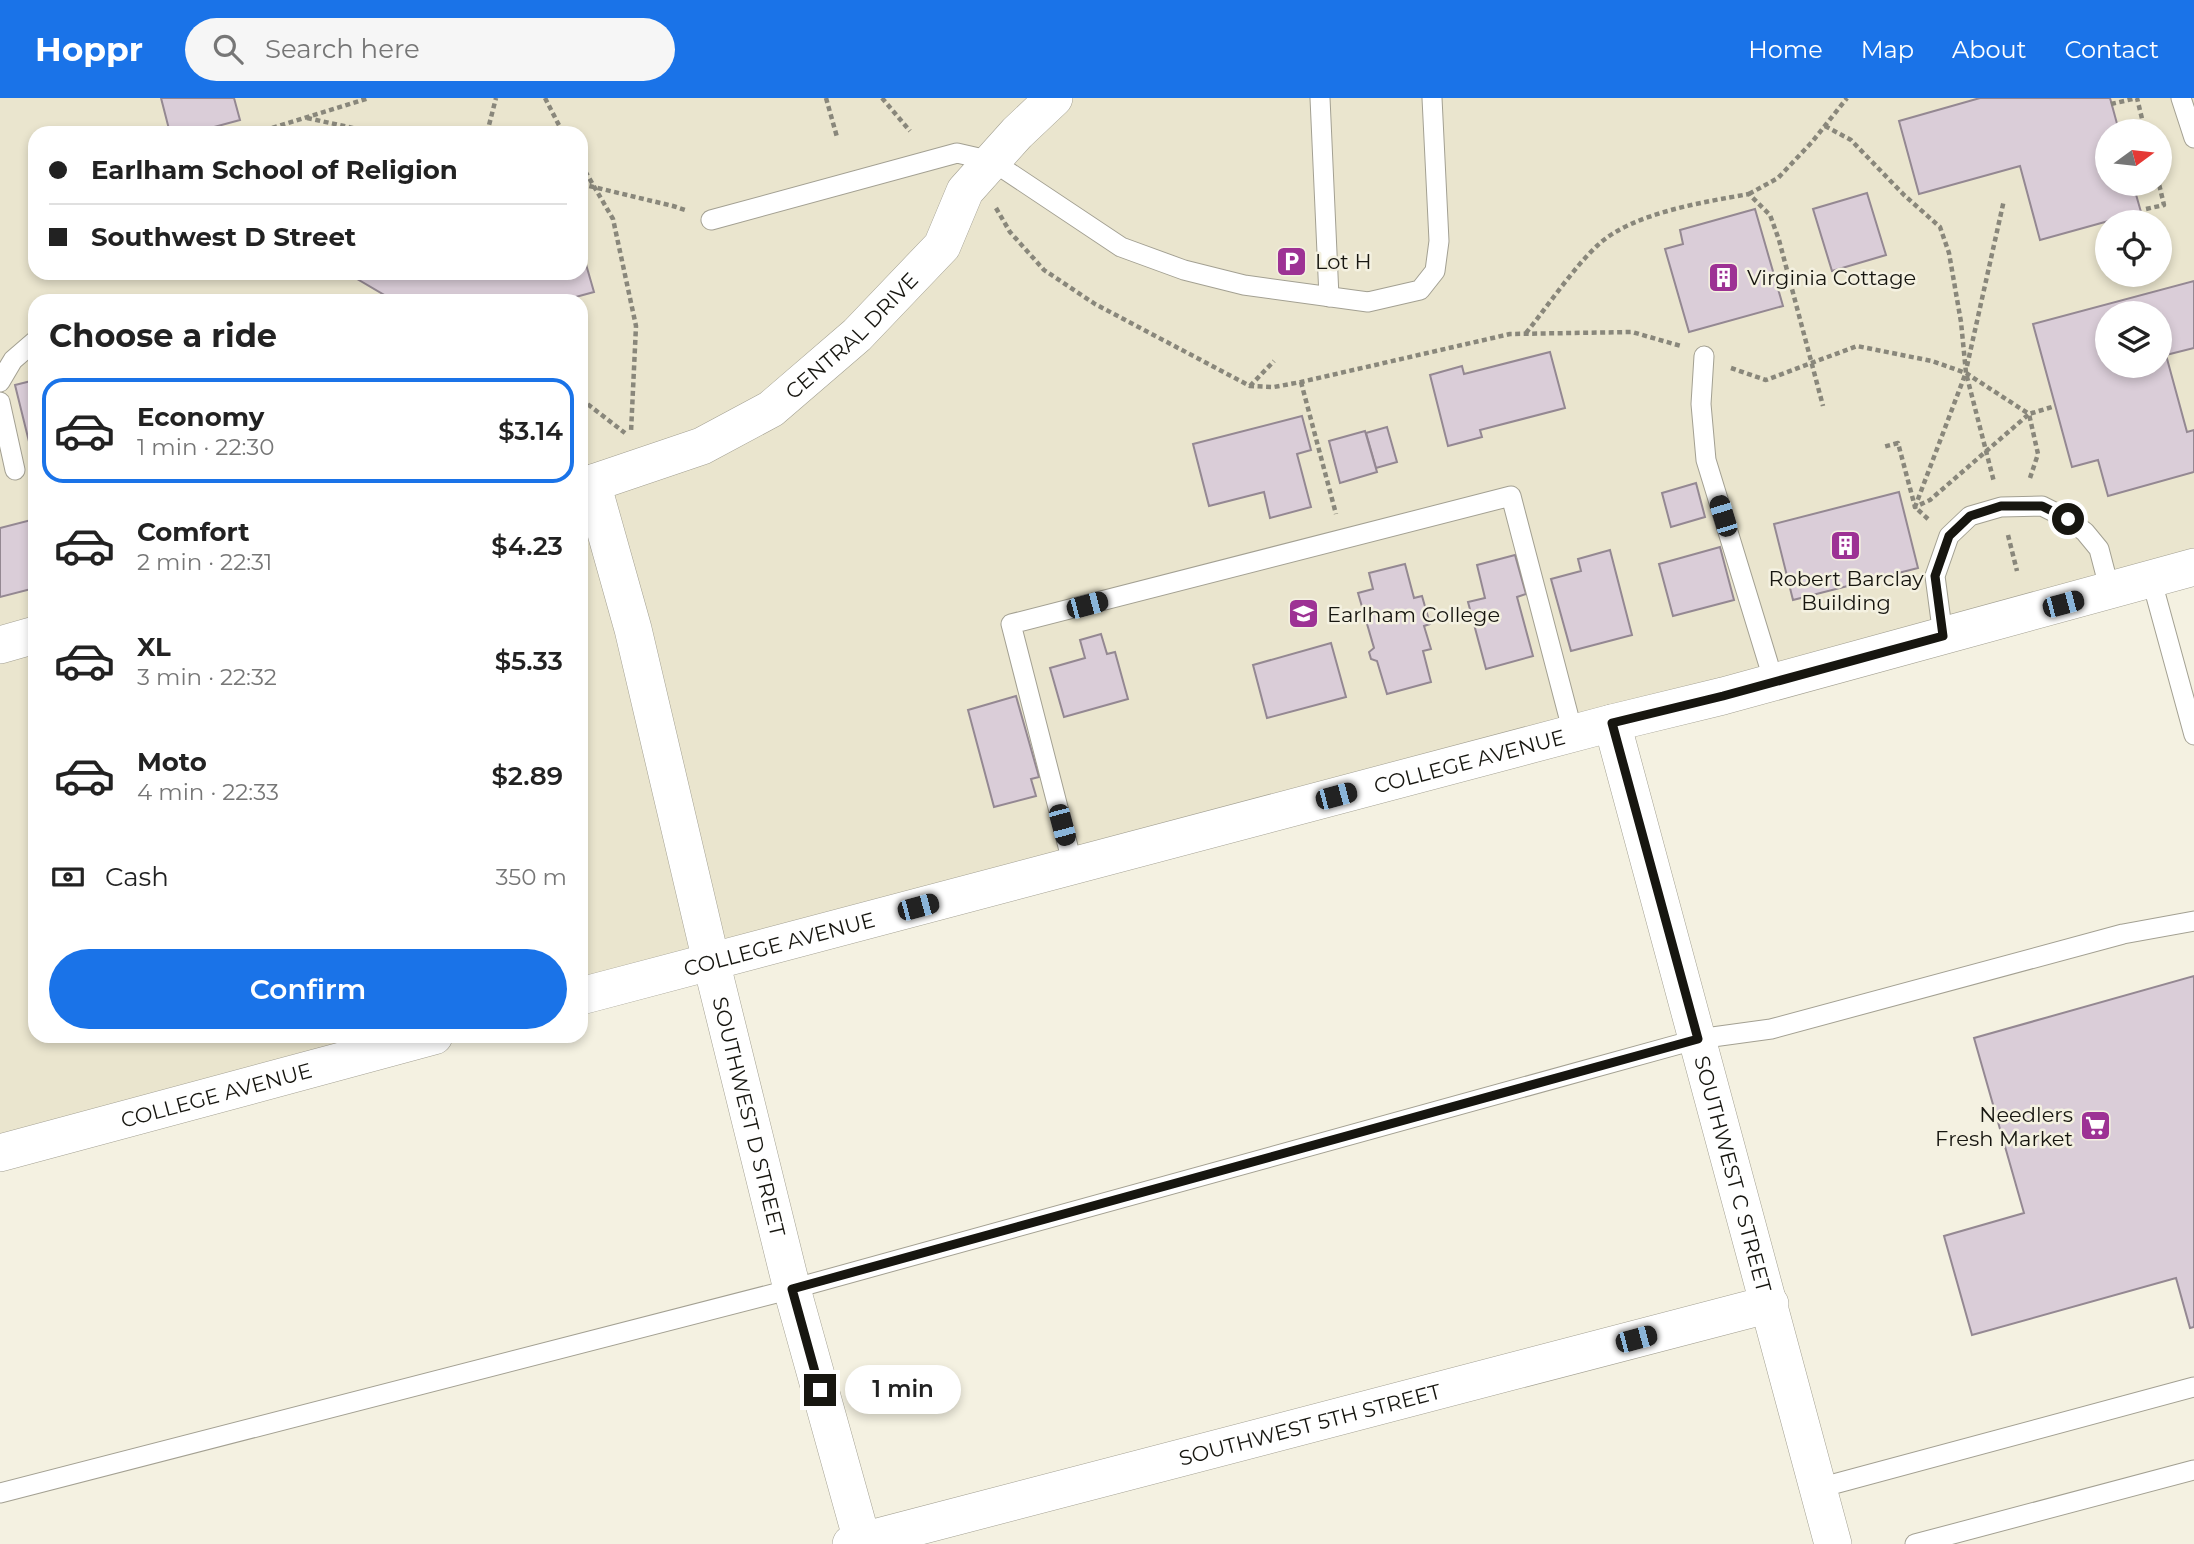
<!DOCTYPE html>
<meta charset="utf-8">
<style>
body{margin:0;font-family:Montserrat,sans-serif;background:#f6f6f6;color:#222;height:100vh;display:flex;flex-direction:column;font-size:26px;white-space:nowrap}
*{box-sizing:border-box;margin:0}
p{font-size:23px;color:#767676}
.icon{flex:none;width:38px;height:38px;fill:none;stroke:currentColor;stroke-width:2;stroke-linecap:round;stroke-linejoin:round}
.map{position:relative;flex:1;overflow:hidden}
.panel{position:absolute;left:28px;top:196px;width:560px;height:749px;display:flex;flex-direction:column;background:#fff;border-radius:21px;box-shadow:0 4px 10px #0003}
.panel>*{flex:none}
.guide{position:absolute;left:28px;top:28px;width:560px;height:154px;border-radius:21px;box-shadow:0 4px 10px #0003;display:grid;align-content:center;height:154px;padding:0 21px;background:#fff}
.needle{width:46px;rotate:75deg}
.fabs{position:absolute;left:2095px;top:21px;display:grid;gap:14px}
.fabs a{display:grid;place-items:center;width:77px;height:77px;border-radius:50%;background:#fff;box-shadow:0 4px 10px #0003;font-size:35px}
.end{position:absolute;width:32px;height:32px;margin:-16px;border:9px solid #171610;background:#fff;box-shadow:0 0 0 4px #fff}
.from{border-radius:50%}
.bubble{position:absolute;height:49px;border-radius:24px;background:#fff;box-shadow:0 4px 10px #0003;font-size:23px;font-weight:600;line-height:49px;text-align:center}
.car{position:absolute;width:21px;height:42px;margin:-21px -10px;border-radius:9px;box-shadow:0 0 5px 2px #0007;background:linear-gradient(#222 24%,#8ab4d8 0 40%,#222 0 76%,#8ab4d8 0 86%,#222 0)}
.guide b{display:flex;align-items:center;gap:24px;height:66px;font-size:26px}
.guide b+b{border-top:2px solid #e0e0e0}
.guide i{width:18px;height:18px;background:#222}
ul{padding:0;list-style:none}
li{display:flex;align-items:center;gap:21px;height:105px;margin:0 14px 10px;padding:0 7px;border:4px solid transparent;border-radius:21px}
li div{flex:1}
li b{display:block;font-size:26px}
li em{font-style:normal;font-weight:600}
li.selected{border-color:#1a73e8}
li>.icon{width:63px;height:63px;stroke-width:1.5}
h2{padding:0 21px;font-size:32px;line-height:84px}
.pay{display:flex;align-items:center;gap:18px;height:77px;padding:0 21px;font-size:26px}
.pay p{margin-inline-start:auto}
.button{display:flex;gap:14px;margin-top:auto;padding:14px 21px}
.button a{flex:1;height:80px;border-radius:42px;background:#1a73e8;color:#fff;font-size:28px;font-weight:600;line-height:80px;text-align:center}
header{display:flex;align-items:center;gap:42px;box-sizing:border-box;height:98px;padding:0 35px;background:#1a73e8;color:#fff}
header strong{font-size:33px}
nav{display:flex;gap:38px;margin-inline-start:auto;font-size:24px}
.search{width:490px;height:63px;background:#f6f6f6;display:flex;align-items:center;gap:18px;box-sizing:border-box;padding:0 24px;border-radius:38px;color:#767676;font-size:26px}
.map>svg:first-child{display:block}
.built{fill:#eae5ce;fill-rule:evenodd}
.building{fill:#dacdd8;stroke:#948892;stroke-width:2;fill-rule:evenodd}
.lines{fill:none;stroke-linecap:round;stroke-linejoin:round}
.lane-casing{stroke:#a3a092;stroke-width:21}
.street-casing{stroke:#a3a092;stroke-width:38}
.path{stroke:#89877b;stroke-width:4.5;stroke-dasharray:5 3.5;stroke-linecap:butt}
.lane{stroke:#fff;stroke-width:19}
.street{stroke:#fff;stroke-width:37}
.route{stroke:#171610;stroke-width:9}
.labels{text-anchor:middle;dominant-baseline:central;stroke-width:5;stroke-linejoin:round;paint-order:stroke}
.poi-label{font-size:21px;fill:#171610;stroke:#f4f1e1;text-anchor:start}
.street-label{font-size:21px;fill:#171610;stroke:#f4f1e1}
</style>
<header>
<strong>Hoppr</strong>
<div class="search"><svg class="icon" aria-label="search" viewBox="0 0 24 24"><circle cx="10" cy="10" r="6"/><path d="M15 15l6 6"/></svg>Search here</div>
<nav><a>Home</a><a>Map</a><a>About</a><a>Contact</a></nav>
</header>
<div class="map">
<svg width="2194" height="1446" viewBox="0 0 2194 1446">
<rect width="100%" height="100%" fill="#f4f1e1"/>
<path class="built" d="M0 0H2194V469L581 898V203H35V938H434L0 1055ZM2107 33H2160V86H2107ZM35 35H581V175H35ZM2107 124H2160V177H2107ZM2107 215H2160V268H2107Z"/>
<g class="building">
<polygon points="161,0 234,0 240,22 192,35 170,35"/>
<polygon points="1980,0 2110,0 2119,33 2107,33 2107,86 2133,86 2141,114 2040,142 2020,68 1919,96 1899,23"/>
<polygon points="1867,95 1886,157 1832,173 1813,111"/>
<polygon points="1755,111 1783,208 1689,234 1665,151 1683,146 1680,132"/>
<polygon points="581,149 594,194 561,203 390,203 391,201 347,175 581,175"/>
<path d="M2194 183V250L2166 257 2187 334 2194 332V374L2108 398 2098 362 2072 369 2033 226ZM2107 215H2160V268H2107Z"/>
<polygon points="1550,254 1565,310 1480,332 1482,339 1448,348 1430,277 1462,268 1464,276"/>
<polygon points="35,282 35,368 15,287"/>
<polygon points="1302,318 1311,352 1297,356 1311,409 1270,420 1264,394 1209,408 1193,346"/>
<polygon points="1387,329 1397,364 1376,370 1366,335"/>
<polygon points="1365,333 1377,374 1340,385 1329,343"/>
<polygon points="1696,385 1705,419 1671,429 1662,395"/>
<polygon points="1899,394 1918,470 1793,502 1774,426"/>
<polygon points="35,421 35,490 0,499 0,430"/>
<polygon points="1720,449 1734,502 1673,518 1659,466"/>
<polygon points="1610,452 1632,537 1571,553 1551,481 1581,473 1578,461"/>
<polygon points="1515,457 1526,496 1517,499 1533,558 1486,571 1468,504 1485,500 1477,467"/>
<polygon points="1405,466 1414,500 1422,498 1430,526 1424,528 1431,551 1423,553 1431,584 1387,596 1377,563 1371,561 1369,554 1374,550 1358,495 1373,491 1369,475"/>
<polygon points="1101,536 1107,556 1115,554 1128,601 1064,619 1050,570 1085,560 1080,542"/>
<polygon points="1331,545 1346,599 1267,620 1253,567"/>
<polygon points="1016,598 1039,679 1031,681 1036,698 994,709 968,612"/>
<polygon points="2194,878 2194,1229 2190,1230 2176,1180 1972,1237 1944,1138 2024,1115 1974,940"/>
</g>
<g class="lines">
<defs>
<g id="lane">
<polyline points="1320,0 1329,199"/>
<polyline points="2181,0 2194,40"/>
<polyline points="711,122 957,55 992,63 1121,149 1184,172 1244,187 1368,204 1420,192 1435,173 1439,143 1432,0"/>
<polyline points="1704,258 1701,306 1706,362 1774,584"/>
<polyline points="0,284 13,262 35,243"/>
<polyline points="0,304 15,372"/>
<polyline points="2151,480 2194,637"/>
<polyline points="1943,538 1935,478 1949,438 1970,418 2001,409 2042,408 2068,421 2085,434 2099,451 2110,493"/>
<polyline points="1073,768 1011,526 1511,398 1573,635"/>
<polyline points="1819,1390 2194,1289"/>
<polyline points="0,1395 792,1191 1698,941 1771,931 2123,836 2194,823"/>
<polyline points="1915,1446 2194,1372"/>
</g>
<g id="street">
<path id="s1" d="M592 385 633 531 711 863 792 1191 863 1446"/>
<path id="s2" d="M581 389 702 348 771 311 857 237 942 148 965 93 1017 35 1054 0"/>
<polyline points="0,547 35,537"/>
<path id="s3" d="M1612 625 1833 1446"/>
<path id="s4" d="M581 898 1612 625 1723 598 2194 469"/>
<path id="s5" d="M0 1055 434 938"/>
<path id="s6" d="M851 1446 1770 1206"/>
</g>
</defs>
<use href="#lane" class="lane-casing"/>
<use href="#street" class="street-casing"/>
<g class="path">
<polyline points="545,0 563,35"/>
<polyline points="826,0 837,39"/>
<polyline points="882,0 910,33"/>
<polyline points="2111,6 2137,0 2145,33"/>
<polyline points="307,20 376,35"/>
<polyline points="1825,28 1851,42 1904,97 1940,129 1949,155 1961,224 1966,275 1994,384"/>
<polyline points="256,35 369,0"/>
<polyline points="487,35 496,0"/>
<polyline points="581,66 613,121 636,228 631,334"/>
<polyline points="581,86 673,108 685,112"/>
<polyline points="1749,96 1778,80 1812,44 1847,0"/>
<polyline points="996,110 1010,134 1044,172 1095,206 1250,288 1274,289 1301,284 1510,236 1632,234 1681,248"/>
<polyline points="2146,111 2164,107 2159,86"/>
<path d="M1526 235C1548 208 1573 170 1598 147 1632 115 1704 104 1749 96L1770 117 1779 142 1823 308"/>
<polyline points="1967,268 2004,102"/>
<polyline points="1731,270 1766,282 1857,248 1932,263 1966,275 2029,316 1930,402 1915,409 1898,345 1883,349"/>
<polyline points="1301,284 1336,416"/>
<polyline points="1250,288 1274,263"/>
<polyline points="581,301 625,335"/>
<polyline points="2030,380 2038,356 2029,316 2055,308"/>
<polyline points="1928,421 1915,409 1965,277"/>
<polyline points="2008,437 2017,473"/>
</g>
<use href="#lane" class="lane"/>
<use href="#street" class="street"/>
</g>
<g class="lines">
<polyline class="route" points="820,1292 792,1191 1698,941 1612,625 1723,598 1943,538 1935,478 1949,438 1970,418 2001,408 2042,408 2068,421"/>
</g>
<defs>
<symbol id="parking-square" viewBox="-11 -11 22 22"><rect x="-9" y="-9" width="18" height="18" rx="4" fill="#9d3294" stroke="#f4f1e1"/><path d="M-3.5-5.5H1a3.5 3.5 0 0 1 0 7H-1V5.5H-3.5ZM-1-3.4V-.6H.8a1.4 1.4 0 0 0 0-2.8Z" fill="#fff"/></symbol>
<symbol id="building-square" viewBox="-11 -11 22 22"><rect x="-9" y="-9" width="18" height="18" rx="4" fill="#9d3294" stroke="#f4f1e1"/><path d="M-4-6H4V6H1V3H-1V6H-4ZM-2.5-4.3h1.7v1.8h-1.7ZM.8-4.3h1.7v1.8H.8ZM-2.5-1h1.7V.8h-1.7ZM.8-1h1.7V.8H.8Z" fill="#fff"/></symbol>
<symbol id="university-square" viewBox="-11 -11 22 22"><rect x="-9" y="-9" width="18" height="18" rx="4" fill="#9d3294" stroke="#f4f1e1"/><path d="M0-5L7-2L0 1L-7-2ZM-4 1L0 2.5L4 1V4Q0 6-4 4Z" fill="#fff"/></symbol>
<symbol id="supermarket-square" viewBox="-11 -11 22 22"><rect x="-9" y="-9" width="18" height="18" rx="4" fill="#9d3294" stroke="#f4f1e1"/><path d="M-6-5.5h2.5l.6 2H6L4.5 2H-2.5L-4.4-4H-6ZM-1.5 3.2a1.3 1.3 0 1 0 .1 0ZM3 3.2a1.3 1.3 0 1 0 .1 0Z" fill="#fff"/></symbol>
</defs>
<g fill-rule="evenodd">
<use href="#parking-square" x="1274" y="146" width="35" height="35"/>
<use href="#building-square" x="1706" y="162" width="35" height="35"/>
<use href="#building-square" x="1828" y="430" width="35" height="35"/>
<use href="#university-square" x="1286" y="498" width="35" height="35"/>
<use href="#supermarket-square" x="2078" y="1010" width="35" height="35"/>
</g>
<g class="labels">
<g class="poi-label">
<text x="1315" y="163">Lot H</text>
<text x="1747" y="179">Virginia Cottage</text>
<text x="1846" y="480" text-anchor="middle">Robert Barclay<tspan x="1846" dy="24">Building</tspan></text>
<text x="1327" y="516">Earlham College</text>
<text x="2073" y="1016" text-anchor="end">Needlers<tspan x="2073" dy="24">Fresh Market</tspan></text>
</g>
<g class="street-label">
<text stroke="none"><textPath href="#s2" startOffset="315">CENTRAL DRIVE</textPath></text>
<text stroke="none"><textPath href="#s4" startOffset="919">COLLEGE AVENUE</textPath></text>
<text stroke="none"><textPath href="#s4" startOffset="205">COLLEGE AVENUE</textPath></text>
<text stroke="none"><textPath href="#s5" startOffset="224">COLLEGE AVENUE</textPath></text>
<text stroke="none"><textPath href="#s1" startOffset="653">SOUTHWEST D STREET</textPath></text>
<text stroke="none"><textPath href="#s3" startOffset="467">SOUTHWEST C STREET</textPath></text>
<text stroke="none"><textPath href="#s6" startOffset="474">SOUTHWEST 5TH STREET</textPath></text>
</g>
</g>
</svg>
<div class="fabs">
<a><svg class="needle" viewBox="-14 -14 28 28"><path d="M0-13l5 13h-10z" fill="#e53935"/><path d="M0 13l5-13h-10z" fill="#767676"/></svg></a>
<a><svg class="icon" aria-label="locate" viewBox="0 0 24 24"><circle cx="12" cy="12" r="6"/><path d="M12 2v4M12 18v4M2 12h4M18 12h4"/></svg></a>
<a><svg class="icon" aria-label="layers" viewBox="0 0 24 24"><path d="M12 4l9 5-9 5-9-5zM3 14l9 5 9-5"/></svg></a>
</div>
<i class="end from" style="left:2068px;top:421px"></i>
<i class="end" style="left:820px;top:1292px"></i>
<div class="bubble" style="left:845px;top:1267px;width:116px">1 min</div>
<i class="car" style="left:1723px;top:418px;rotate:343deg"></i>
<i class="car" style="left:2063px;top:506px;rotate:75deg"></i>
<i class="car" style="left:1087px;top:507px;rotate:75deg"></i>
<i class="car" style="left:1336px;top:698px;rotate:75deg"></i>
<i class="car" style="left:1062px;top:727px;rotate:165deg"></i>
<i class="car" style="left:918px;top:809px;rotate:75deg"></i>
<i class="car" style="left:1636px;top:1241px;rotate:75deg"></i>
<div class="guide">
<b><i class="from"></i>Earlham School of Religion</b>
<b><i></i>Southwest D Street</b>
</div>
<section class="panel">
<h2>Choose a ride</h2>
<ul>
<li class="selected"><svg class="icon" aria-label="car" viewBox="0 0 24 24"><path d="M5 17H2v-5l4-1 3-4h7l3 4 3 1v5h-3M9 17h6M6 11h13"/><circle cx="7" cy="17" r="2"/><circle cx="17" cy="17" r="2"/></svg><div><b>Economy</b><p>1 min · 22:30</p></div><em>$3.14</em></li>
<li><svg class="icon" aria-label="car" viewBox="0 0 24 24"><path d="M5 17H2v-5l4-1 3-4h7l3 4 3 1v5h-3M9 17h6M6 11h13"/><circle cx="7" cy="17" r="2"/><circle cx="17" cy="17" r="2"/></svg><div><b>Comfort</b><p>2 min · 22:31</p></div><em>$4.23</em></li>
<li><svg class="icon" aria-label="car" viewBox="0 0 24 24"><path d="M5 17H2v-5l4-1 3-4h7l3 4 3 1v5h-3M9 17h6M6 11h13"/><circle cx="7" cy="17" r="2"/><circle cx="17" cy="17" r="2"/></svg><div><b>XL</b><p>3 min · 22:32</p></div><em>$5.33</em></li>
<li><svg class="icon" aria-label="car" viewBox="0 0 24 24"><path d="M5 17H2v-5l4-1 3-4h7l3 4 3 1v5h-3M9 17h6M6 11h13"/><circle cx="7" cy="17" r="2"/><circle cx="17" cy="17" r="2"/></svg><div><b>Moto</b><p>4 min · 22:33</p></div><em>$2.89</em></li>
</ul>
<div class="pay"><svg class="icon" aria-label="cash" viewBox="0 0 24 24"><path d="M3 7h18v10H3z"/><circle cx="12" cy="12" r="2"/></svg>Cash<p>350 m</p></div>
<div class="button"><a>Confirm</a></div>
</section>
</div>
